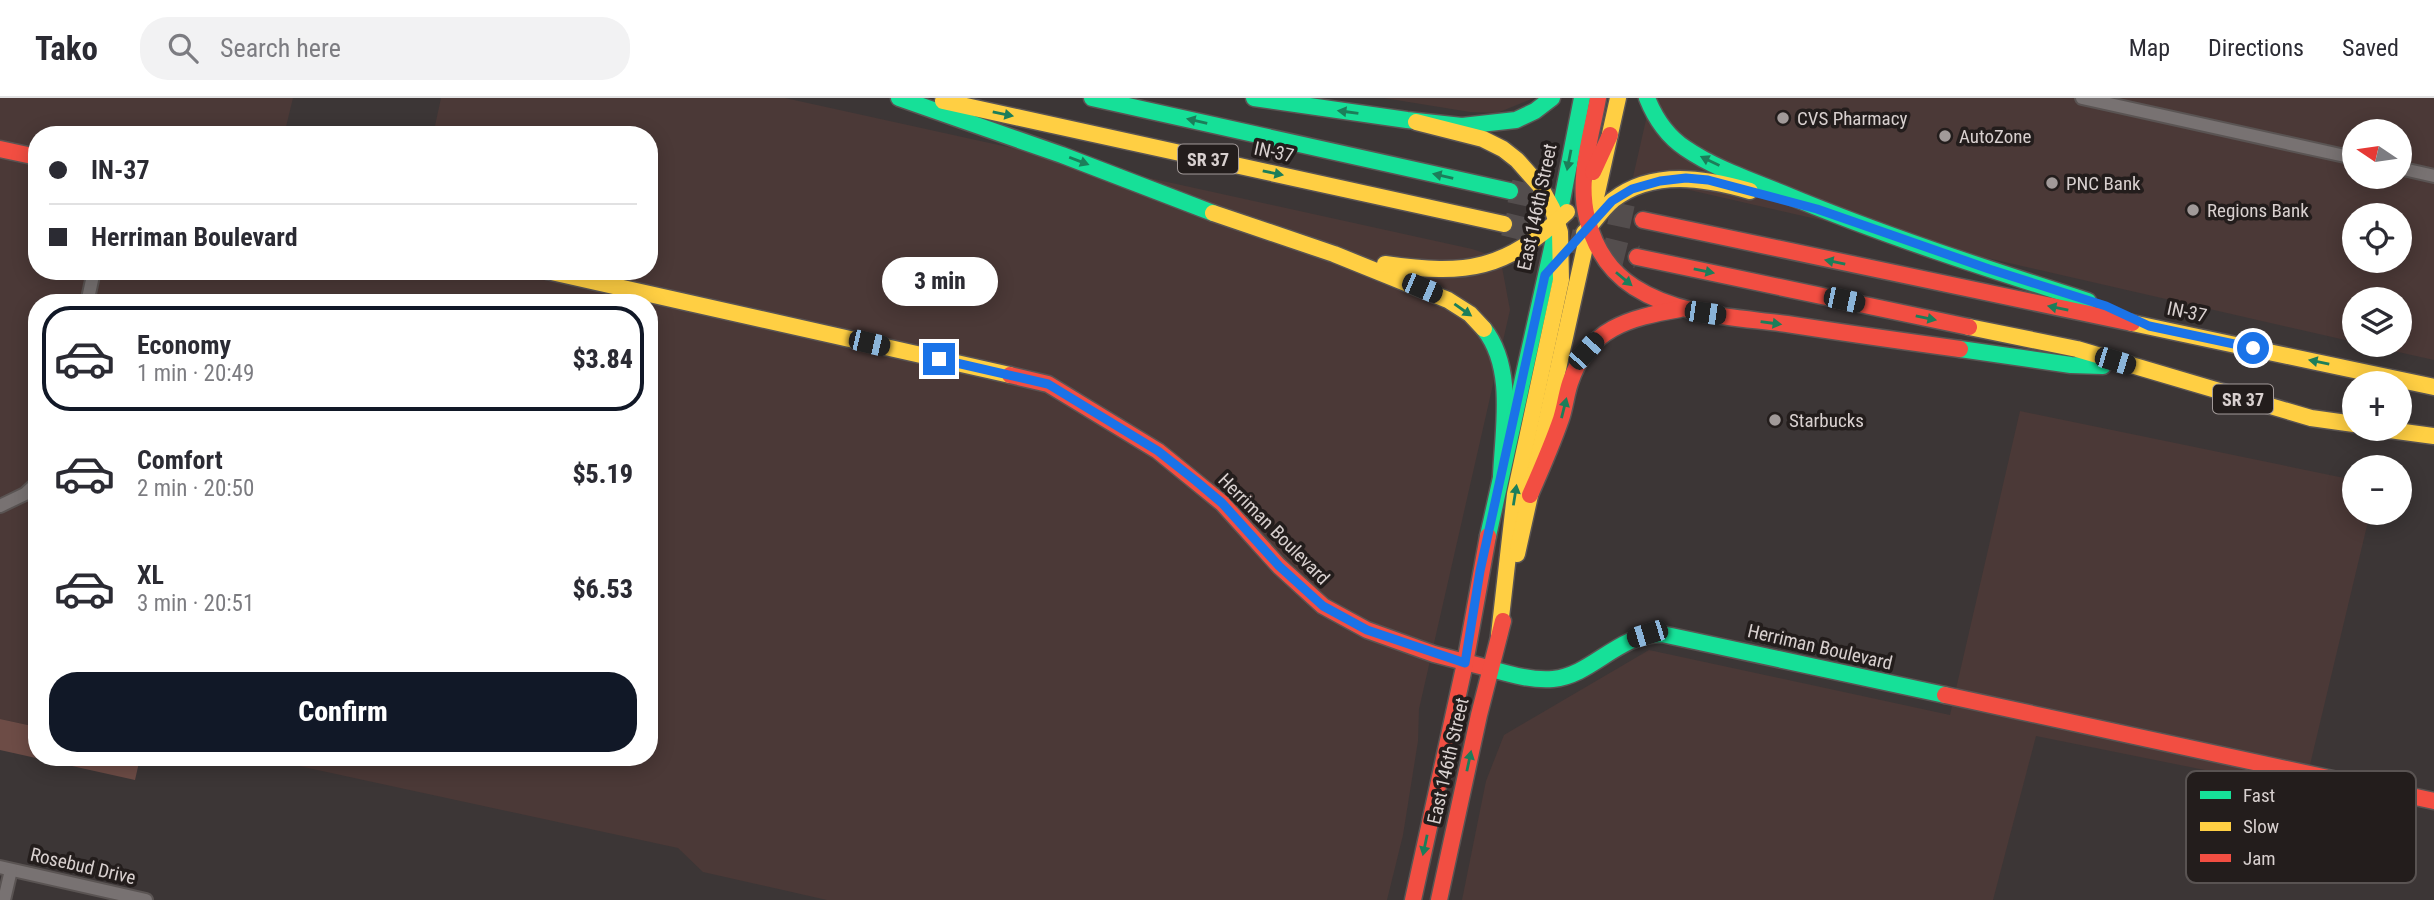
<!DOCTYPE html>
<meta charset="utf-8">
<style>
body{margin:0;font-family:"Roboto Condensed",sans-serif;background:#f2f2f3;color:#2b2b33;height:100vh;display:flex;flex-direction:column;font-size:26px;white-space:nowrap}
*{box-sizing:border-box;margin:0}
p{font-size:23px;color:#7c7c81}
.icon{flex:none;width:38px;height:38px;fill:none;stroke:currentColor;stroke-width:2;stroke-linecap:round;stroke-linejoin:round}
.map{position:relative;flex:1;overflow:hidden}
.details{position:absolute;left:28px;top:196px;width:630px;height:472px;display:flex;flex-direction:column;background:#fff;border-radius:28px;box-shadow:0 4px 18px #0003}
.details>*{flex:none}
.hud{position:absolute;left:28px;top:28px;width:630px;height:154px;border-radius:28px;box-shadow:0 4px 18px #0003;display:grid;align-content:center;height:154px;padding:0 21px;background:#fff}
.needle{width:46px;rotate:283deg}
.buttons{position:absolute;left:2342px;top:21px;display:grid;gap:14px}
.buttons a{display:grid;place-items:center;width:70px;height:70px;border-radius:50%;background:#fff;box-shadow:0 4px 18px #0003;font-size:35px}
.end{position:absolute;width:32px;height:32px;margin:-16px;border:9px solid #1a73e8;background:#fff;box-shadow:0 0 0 4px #fff}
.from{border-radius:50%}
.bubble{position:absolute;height:49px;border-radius:24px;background:#fff;box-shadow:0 4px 18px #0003;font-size:23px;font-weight:800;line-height:49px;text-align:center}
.car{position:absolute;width:21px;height:42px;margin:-21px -10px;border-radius:9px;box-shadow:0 0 5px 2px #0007;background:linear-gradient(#222 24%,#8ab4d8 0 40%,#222 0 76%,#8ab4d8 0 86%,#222 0)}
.hud b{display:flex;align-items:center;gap:24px;height:66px;font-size:26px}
.hud b+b{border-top:2px solid #e1e1e2}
.hud i{width:18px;height:18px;background:#2b2b33}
ul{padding:12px 0 0;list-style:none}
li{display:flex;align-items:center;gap:21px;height:105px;margin:0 14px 10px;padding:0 7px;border:4px solid transparent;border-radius:28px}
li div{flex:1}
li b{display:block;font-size:26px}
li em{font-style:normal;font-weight:800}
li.on{border-color:#111827}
li>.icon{width:63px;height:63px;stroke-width:1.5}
.cta{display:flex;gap:14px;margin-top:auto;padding:14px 21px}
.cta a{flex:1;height:80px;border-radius:28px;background:#111827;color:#fff;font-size:28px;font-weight:800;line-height:80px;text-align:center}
header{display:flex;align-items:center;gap:42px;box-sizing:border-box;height:98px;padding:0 35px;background:#fff;border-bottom:2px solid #e1e1e2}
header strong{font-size:33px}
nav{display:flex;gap:38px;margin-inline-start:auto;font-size:24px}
.search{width:490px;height:63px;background:#f2f2f3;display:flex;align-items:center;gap:18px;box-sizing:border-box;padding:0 24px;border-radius:28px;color:#7c7c81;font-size:26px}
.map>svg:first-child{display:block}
.built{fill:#4b3937;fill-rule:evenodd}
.green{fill:#6d4c46}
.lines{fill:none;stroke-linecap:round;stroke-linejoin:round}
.highway-tunnel{stroke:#534d4d;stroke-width:23;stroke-dasharray:23 11;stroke-linecap:butt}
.street-casing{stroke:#5a5453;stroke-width:16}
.fast-casing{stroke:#5a5453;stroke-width:19}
.slow-casing{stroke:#5a5453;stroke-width:19}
.jam-casing{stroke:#5a5453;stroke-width:19}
.street{stroke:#787272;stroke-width:12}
.fast{stroke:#16e098;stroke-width:16}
.slow{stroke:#ffcf43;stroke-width:16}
.jam{stroke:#f24e42;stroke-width:16}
.oneway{fill:#1c7e5a}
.route{stroke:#1a73e8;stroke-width:9}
.poi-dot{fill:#a19a99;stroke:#231d1c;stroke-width:2.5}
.labels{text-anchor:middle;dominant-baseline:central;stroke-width:7;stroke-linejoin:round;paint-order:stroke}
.shield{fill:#231d1c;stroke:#a29a99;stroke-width:2}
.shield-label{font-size:18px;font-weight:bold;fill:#d8d0cf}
.poi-label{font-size:19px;fill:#d8d0cf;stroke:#231d1c;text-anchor:start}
.street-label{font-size:19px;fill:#d8d0cf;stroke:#231d1c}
.key{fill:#231d1c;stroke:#595352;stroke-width:2}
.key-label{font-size:19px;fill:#d8d0cf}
</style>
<header>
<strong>Tako</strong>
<div class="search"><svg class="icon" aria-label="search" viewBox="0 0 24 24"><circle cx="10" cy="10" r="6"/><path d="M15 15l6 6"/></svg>Search here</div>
<nav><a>Map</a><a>Directions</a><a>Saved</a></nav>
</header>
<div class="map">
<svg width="2434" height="802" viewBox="0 0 2434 802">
<rect width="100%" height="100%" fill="#3c3636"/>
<g class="built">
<polygon points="0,0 293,0 284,37 37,37 37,173 649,173 649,37 433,37 441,0 785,0 1472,151 1490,157 1502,169 1510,212 1419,611 1418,643 1403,737 1387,802 827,802 703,774 678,750 262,660 649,660 649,205 37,205 37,629 0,621"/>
<polygon points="1384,0 1534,0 1497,15 1470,14"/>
<path d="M1651 0H2434V262L2367 247H2399V201H2354V244L1633 79ZM2354 33H2399V79H2354ZM2354 117H2399V163H2354Z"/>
<polygon points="2020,313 2354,382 2354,415 2370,415 2304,692 2036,638 1993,802 1462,802 1486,683 1504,637 1649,552 1950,617"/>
</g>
<polygon class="green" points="0,621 37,629 37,660 140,660 135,682 0,652"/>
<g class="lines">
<g class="highway-tunnel">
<polyline points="1510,93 1643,122"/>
<polyline points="1504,126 1637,159"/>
</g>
<defs>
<g id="street">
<polyline points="2082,0 2354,60"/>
<polyline points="2399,70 2434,78"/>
<polyline points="87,205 94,173"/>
<polyline points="0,408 25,396 37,385"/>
<polyline points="0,769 146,802"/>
<polyline points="4,802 11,772"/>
</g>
<g id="fast">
<polyline points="899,0 1062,57 1213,115"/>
<polyline points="1092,0 1510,93"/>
<polyline points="1254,0 1407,22 1462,28 1516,22 1535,13 1552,0"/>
<path d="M1647 0C1655 20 1667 38 1685 50 1714 70 1750 82 1782 95 1882 137 1985 170 2088 203"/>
<path d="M1484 231C1515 270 1503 331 1501 378"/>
<polyline points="1960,251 2071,267 2103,268"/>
<polyline points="1488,438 1558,123 1582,0"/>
<path d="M1484 569C1506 575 1530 583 1553 581 1593 577 1617 536 1662 536L1945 597"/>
</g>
<g id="slow">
<polyline points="943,3 1504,126"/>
<polyline points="1416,24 1483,41 1503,51 1517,62 1540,88 1552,110 1560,134 1561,182 1515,396 1499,537"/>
<polyline points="1213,115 1334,156 1448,202 1470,216 1484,231"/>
<path d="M1584 135C1594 124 1602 111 1613 102 1653 71 1705 80 1750 93"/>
<path d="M1385 166C1467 178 1505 172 1567 114"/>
<polyline points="547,173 1010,277"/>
<polyline points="2132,225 2434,289"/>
<polyline points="1969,229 2077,251 2311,320 2354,326"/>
<polyline points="2382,331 2434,338"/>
<polyline points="1517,456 1618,0"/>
</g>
<g id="jam">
<path d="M1598 0C1591 40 1577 80 1587 120 1594 148 1609 173 1634 189 1679 218 1735 219 1787 226 1844 235 1902 243 1960 251"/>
<polyline points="0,51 37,59"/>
<polyline points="1593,74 1610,37"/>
<polyline points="1643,122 2132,225"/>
<polyline points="1637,159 1969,229"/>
<polyline points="1010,277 1048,286 1158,353 1222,405 1279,468 1323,508 1367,532 1434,556 1484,569"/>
<path d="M1530 397C1541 372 1552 347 1561 321 1565 309 1566 297 1570 285 1588 230 1629 220 1680 211"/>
<polyline points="1945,597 2434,703"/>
<polyline points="1413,802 1465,565 1488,438"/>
<polyline points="1439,802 1479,617 1503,523"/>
</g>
</defs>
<use href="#street" class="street-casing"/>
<use href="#fast" class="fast-casing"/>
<use href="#slow" class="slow-casing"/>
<use href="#jam" class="jam-casing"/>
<use href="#street" class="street"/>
<use href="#fast" class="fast"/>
<use href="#slow" class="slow"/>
<use href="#jam" class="jam"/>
</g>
<defs><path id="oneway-solid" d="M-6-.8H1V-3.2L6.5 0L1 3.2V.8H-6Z" transform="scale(1.75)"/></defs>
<g class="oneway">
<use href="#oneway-solid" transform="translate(1348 14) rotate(-172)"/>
<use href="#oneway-solid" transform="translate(1003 16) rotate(12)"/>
<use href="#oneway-solid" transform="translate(1197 23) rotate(-167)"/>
<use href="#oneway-solid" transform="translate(1569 62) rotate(101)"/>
<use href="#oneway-solid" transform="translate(1079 63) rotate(21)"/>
<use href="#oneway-solid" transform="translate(1710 63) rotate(-154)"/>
<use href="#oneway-solid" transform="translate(1273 75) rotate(12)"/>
<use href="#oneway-solid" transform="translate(1443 78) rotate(-167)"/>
<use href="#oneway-solid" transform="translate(1835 164) rotate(-168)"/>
<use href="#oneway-solid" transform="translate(1704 173) rotate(12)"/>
<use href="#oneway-solid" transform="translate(1624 181) rotate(40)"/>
<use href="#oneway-solid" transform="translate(2058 210) rotate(-169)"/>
<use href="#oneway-solid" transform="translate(1463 212) rotate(35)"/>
<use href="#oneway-solid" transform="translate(1926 220) rotate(12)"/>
<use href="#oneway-solid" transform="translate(1771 225) rotate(8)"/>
<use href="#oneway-solid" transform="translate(2319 264) rotate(-168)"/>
<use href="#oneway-solid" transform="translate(1564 310) rotate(-76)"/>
<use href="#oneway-solid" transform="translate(1515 397) rotate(-81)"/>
<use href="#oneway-solid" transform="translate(1469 663) rotate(-78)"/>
<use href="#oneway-solid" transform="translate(1425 747) rotate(102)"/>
</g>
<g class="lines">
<polyline class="route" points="939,261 1048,286 1158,353 1196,383 1222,405 1279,468 1323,508 1367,532 1465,565 1480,473 1545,177 1612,103 1632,91 1660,83 1686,80 1708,82 1817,111 1989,171 2106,208 2149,228 2253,250"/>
</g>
<g class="poi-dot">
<circle cx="1783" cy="20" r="7"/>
<circle cx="1945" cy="38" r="7"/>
<circle cx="2052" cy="85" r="7"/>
<circle cx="2193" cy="112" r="7"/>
<circle cx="1775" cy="322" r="7"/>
</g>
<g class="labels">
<g class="shield">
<rect x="1178" y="46.5" width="60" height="29" rx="5"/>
<rect x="2213" y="286.5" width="60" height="29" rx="5"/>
</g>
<g class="shield-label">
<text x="1208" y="61">SR 37</text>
<text x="2243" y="301">SR 37</text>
</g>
<g class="poi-label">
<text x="1797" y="20">CVS Pharmacy</text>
<text x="1959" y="38">AutoZone</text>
<text x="2066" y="85">PNC Bank</text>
<text x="2207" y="112">Regions Bank</text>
<text x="1789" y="322">Starbucks</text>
</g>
<g class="street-label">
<text transform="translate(1274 54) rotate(12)">IN-37</text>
<text transform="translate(1537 109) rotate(-78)">East 146th Street</text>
<text transform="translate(2187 214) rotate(12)">IN-37</text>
<text transform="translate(1274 431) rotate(45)">Herriman Boulevard</text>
<text transform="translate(1820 549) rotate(13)">Herriman Boulevard</text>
<text transform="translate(1448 663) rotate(-77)">East 146th Street</text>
<text transform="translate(83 768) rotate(13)">Rosebud Drive</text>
</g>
</g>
<rect x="2186" y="673" width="230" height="112" rx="10" class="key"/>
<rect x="2200" y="693" width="31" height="8" fill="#16e098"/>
<rect x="2200" y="724" width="31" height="9" fill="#ffcf43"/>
<rect x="2200" y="756" width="31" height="8" fill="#f24e42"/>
<g class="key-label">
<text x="2243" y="704">Fast</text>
<text x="2243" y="735">Slow</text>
<text x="2243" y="767">Jam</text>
</g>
</svg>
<div class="buttons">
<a><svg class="needle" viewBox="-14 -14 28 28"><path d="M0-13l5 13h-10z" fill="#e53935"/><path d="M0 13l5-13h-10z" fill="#7c7c81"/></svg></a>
<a><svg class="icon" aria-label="locate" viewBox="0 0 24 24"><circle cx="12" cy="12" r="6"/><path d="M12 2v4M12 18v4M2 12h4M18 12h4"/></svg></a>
<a><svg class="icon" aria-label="layers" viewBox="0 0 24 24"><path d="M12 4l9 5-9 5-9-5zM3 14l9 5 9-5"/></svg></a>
<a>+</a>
<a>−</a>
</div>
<i class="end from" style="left:2253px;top:250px"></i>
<i class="end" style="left:939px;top:261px"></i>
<div class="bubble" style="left:882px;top:159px;width:116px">3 min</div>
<i class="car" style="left:1422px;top:190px;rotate:113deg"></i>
<i class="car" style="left:1844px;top:202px;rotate:102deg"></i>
<i class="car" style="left:1705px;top:215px;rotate:98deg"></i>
<i class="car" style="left:869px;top:245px;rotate:103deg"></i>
<i class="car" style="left:1586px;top:253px;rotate:42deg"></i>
<i class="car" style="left:2115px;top:263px;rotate:107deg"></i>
<i class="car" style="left:1647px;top:536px;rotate:253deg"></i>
<div class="hud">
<b><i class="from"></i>IN-37</b>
<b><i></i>Herriman Boulevard</b>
</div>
<section class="details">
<ul>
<li class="on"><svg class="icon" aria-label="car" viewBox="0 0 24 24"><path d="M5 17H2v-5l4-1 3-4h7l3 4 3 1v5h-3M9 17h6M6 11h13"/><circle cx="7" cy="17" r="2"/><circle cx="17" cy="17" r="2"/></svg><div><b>Economy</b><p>1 min · 20:49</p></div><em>$3.84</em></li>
<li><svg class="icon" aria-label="car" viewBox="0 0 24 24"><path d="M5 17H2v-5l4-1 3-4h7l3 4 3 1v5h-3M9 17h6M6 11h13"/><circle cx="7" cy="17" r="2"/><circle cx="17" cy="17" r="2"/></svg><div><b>Comfort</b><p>2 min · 20:50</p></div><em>$5.19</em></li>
<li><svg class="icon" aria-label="car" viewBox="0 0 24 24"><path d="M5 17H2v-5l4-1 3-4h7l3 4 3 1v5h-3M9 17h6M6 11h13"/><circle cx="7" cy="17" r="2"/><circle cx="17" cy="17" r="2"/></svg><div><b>XL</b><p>3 min · 20:51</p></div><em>$6.53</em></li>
</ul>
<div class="cta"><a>Confirm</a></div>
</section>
</div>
